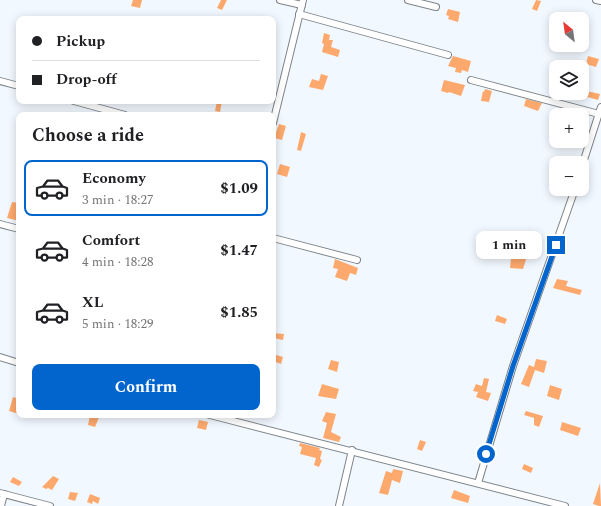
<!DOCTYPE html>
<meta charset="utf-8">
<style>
body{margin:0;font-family:Spectral,serif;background:#f2f2f2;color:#202124;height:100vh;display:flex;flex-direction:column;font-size:15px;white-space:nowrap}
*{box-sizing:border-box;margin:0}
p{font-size:13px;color:#757577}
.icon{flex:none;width:22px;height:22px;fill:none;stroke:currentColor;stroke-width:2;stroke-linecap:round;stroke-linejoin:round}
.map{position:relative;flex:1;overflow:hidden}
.details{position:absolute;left:16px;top:112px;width:260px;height:306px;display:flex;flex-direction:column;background:#fff;border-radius:8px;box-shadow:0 2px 10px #0003}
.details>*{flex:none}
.banner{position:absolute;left:16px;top:16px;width:260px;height:88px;border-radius:8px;box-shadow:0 2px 10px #0003;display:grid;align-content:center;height:88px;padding:0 16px;background:#fff}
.needle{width:26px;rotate:331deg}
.fabs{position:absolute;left:549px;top:12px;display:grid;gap:8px}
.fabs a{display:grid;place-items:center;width:40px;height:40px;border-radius:8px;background:#fff;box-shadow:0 2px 10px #0003;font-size:20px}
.end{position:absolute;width:18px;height:18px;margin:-9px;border:5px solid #0165cd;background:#fff;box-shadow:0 0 0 2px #fff}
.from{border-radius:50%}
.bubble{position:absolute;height:28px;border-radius:8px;background:#fff;box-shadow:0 2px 10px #0003;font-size:13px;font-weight:700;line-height:28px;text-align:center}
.banner b{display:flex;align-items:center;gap:14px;height:38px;font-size:15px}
.banner b+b{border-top:1px solid #e0e0e0}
.banner i{width:10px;height:10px;background:#202124}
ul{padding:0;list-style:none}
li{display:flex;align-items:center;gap:12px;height:56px;margin:0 8px 6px;padding:0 8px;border:2px solid transparent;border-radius:8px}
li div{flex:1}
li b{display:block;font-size:15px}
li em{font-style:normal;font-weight:700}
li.on{border-color:#0165cd}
li>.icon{width:36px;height:36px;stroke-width:1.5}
h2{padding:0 16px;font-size:18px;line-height:48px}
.cta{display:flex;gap:8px;margin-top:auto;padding:8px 16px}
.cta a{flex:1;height:46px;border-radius:8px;background:#0165cd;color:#fff;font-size:16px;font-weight:700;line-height:46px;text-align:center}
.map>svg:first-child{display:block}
.building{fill:#fda96d}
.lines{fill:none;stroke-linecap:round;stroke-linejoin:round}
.minor-casing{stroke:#7e8489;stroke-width:8}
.minor{stroke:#fff;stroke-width:6}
.route{stroke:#0165cd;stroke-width:5}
</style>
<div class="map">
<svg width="601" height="506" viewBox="0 0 601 506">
<rect width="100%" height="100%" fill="#f2f8ff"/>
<g class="building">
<polygon points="133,0 142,0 140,8 131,6"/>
<polygon points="221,0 227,0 222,10 217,8"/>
<polygon points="536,0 541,1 537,11 532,9"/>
<polygon points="448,9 460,12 458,22 448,19 449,16 446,15"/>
<polygon points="324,33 330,35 329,40 333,40 331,47 340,50 338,57 322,52 324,44 322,43"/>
<polygon points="453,56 471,61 468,72 462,70 461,73 455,72 456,68 448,66"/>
<polygon points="588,56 599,59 596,67 586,64"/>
<polygon points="321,74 328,76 323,90 309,87 312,79 319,81"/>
<polygon points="444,80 465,85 461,96 449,92 448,93 441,91"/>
<polygon points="584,81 589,83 586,91 600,94 598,100 584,96 582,101 582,99 577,99 564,93 582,93"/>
<polygon points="485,89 492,91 489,102 481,101 483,91 484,92"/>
<polygon points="526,99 542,103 538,111 524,106"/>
<polygon points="217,101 222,101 220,112 215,111"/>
<polygon points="279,124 286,126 282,140 274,138"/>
<polygon points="301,132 306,134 301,151 297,150"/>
<polygon points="280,164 290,167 287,177 277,174"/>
<polygon points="12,202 19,203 19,221 7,218"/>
<polygon points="512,249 528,253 523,269 510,268"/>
<polygon points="335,259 358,268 356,275 350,273 347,281 335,277 338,269 333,268"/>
<polygon points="557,279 568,281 566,286 582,290 580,295 553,288"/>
<polygon points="497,315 507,319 505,324 495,321"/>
<polygon points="273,333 284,334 283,340 273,338"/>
<polygon points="273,354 283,357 281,364 273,361"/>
<polygon points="536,359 547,361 544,373 535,370 529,387 521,384 529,365 534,367"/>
<polygon points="331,360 339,362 337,372 328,369"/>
<polygon points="484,378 489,379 486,392 491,393 488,401 476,397 478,392 473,391 476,384 482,386"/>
<polygon points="322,384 339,389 336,399 318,396"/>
<polygon points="550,385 562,389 559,400 547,396"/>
<polygon points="13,397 19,399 19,414 9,411"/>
<polygon points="526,411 543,416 539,427 534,425 534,418 524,415"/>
<polygon points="326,412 336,414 331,432 341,437 339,442 323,438 327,423 322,421"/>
<polygon points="90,415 100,415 95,427 88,425"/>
<polygon points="199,420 208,422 206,430 197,428"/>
<polygon points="562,422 581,428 578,436 560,430"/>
<polygon points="420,440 426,442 422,451 417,449"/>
<polygon points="300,443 320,448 319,450 322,451 320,459 322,460 319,467 314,465 316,458 300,454 302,447 299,446"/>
<polygon points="524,464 533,468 531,473 522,469"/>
<polygon points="393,469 403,471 400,483 392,480 388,495 379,493 386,471 392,473"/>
<polygon points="53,476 59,479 52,490 48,488 46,489 42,487"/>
<polygon points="13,477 22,482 19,486 10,482"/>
<polygon points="600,483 601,506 599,506 593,504"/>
<polygon points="454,490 470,496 468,503 451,498"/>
<polygon points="70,492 78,493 75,501 68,499"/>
<polygon points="90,494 100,498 98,504 93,501 92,504 87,502"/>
</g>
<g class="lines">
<defs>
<g id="minor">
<polyline points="280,0 302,5"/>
<polyline points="408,0 436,7"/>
<polyline points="596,0 601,1"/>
<polyline points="299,14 448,55"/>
<polyline points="471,80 599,114"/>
<polyline points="0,81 19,86"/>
<polyline points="74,101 125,115"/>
<polyline points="273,123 303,0"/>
<polyline points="582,166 601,107"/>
<polyline points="0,224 19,229"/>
<polyline points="273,238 357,260"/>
<polyline points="0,357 19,363"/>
<polyline points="210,415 565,506"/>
<polyline points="478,483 513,366 575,189"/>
<polyline points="0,493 50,506"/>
<polyline points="1,506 4,494"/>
<polyline points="339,506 352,450"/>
</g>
</defs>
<use href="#minor" class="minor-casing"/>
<use href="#minor" class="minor"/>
</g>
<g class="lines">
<polyline class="route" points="486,454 513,366 556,245"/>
</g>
</svg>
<div class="fabs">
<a><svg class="needle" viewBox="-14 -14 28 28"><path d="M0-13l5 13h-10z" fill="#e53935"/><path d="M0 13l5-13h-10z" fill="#757577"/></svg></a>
<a><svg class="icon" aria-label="layers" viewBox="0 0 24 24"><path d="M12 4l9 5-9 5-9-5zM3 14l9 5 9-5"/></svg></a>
<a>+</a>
<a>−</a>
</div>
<i class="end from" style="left:486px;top:454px"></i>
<i class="end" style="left:556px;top:245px"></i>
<div class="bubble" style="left:476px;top:231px;width:66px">1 min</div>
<div class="banner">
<b><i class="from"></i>Pickup</b>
<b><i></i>Drop-off</b>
</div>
<section class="details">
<h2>Choose a ride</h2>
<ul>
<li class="on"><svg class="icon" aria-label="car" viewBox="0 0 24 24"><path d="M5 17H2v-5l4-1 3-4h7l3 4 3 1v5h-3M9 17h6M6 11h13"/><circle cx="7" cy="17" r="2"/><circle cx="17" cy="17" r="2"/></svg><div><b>Economy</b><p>3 min · 18:27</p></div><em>$1.09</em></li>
<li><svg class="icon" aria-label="car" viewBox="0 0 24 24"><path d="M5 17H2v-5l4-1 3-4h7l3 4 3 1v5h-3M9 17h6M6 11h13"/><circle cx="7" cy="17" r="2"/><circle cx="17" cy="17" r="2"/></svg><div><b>Comfort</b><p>4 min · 18:28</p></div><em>$1.47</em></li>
<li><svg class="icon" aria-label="car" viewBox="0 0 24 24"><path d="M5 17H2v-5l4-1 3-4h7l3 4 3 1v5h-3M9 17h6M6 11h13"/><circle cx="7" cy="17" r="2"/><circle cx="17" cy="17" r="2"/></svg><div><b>XL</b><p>5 min · 18:29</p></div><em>$1.85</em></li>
</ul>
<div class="cta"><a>Confirm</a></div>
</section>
</div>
